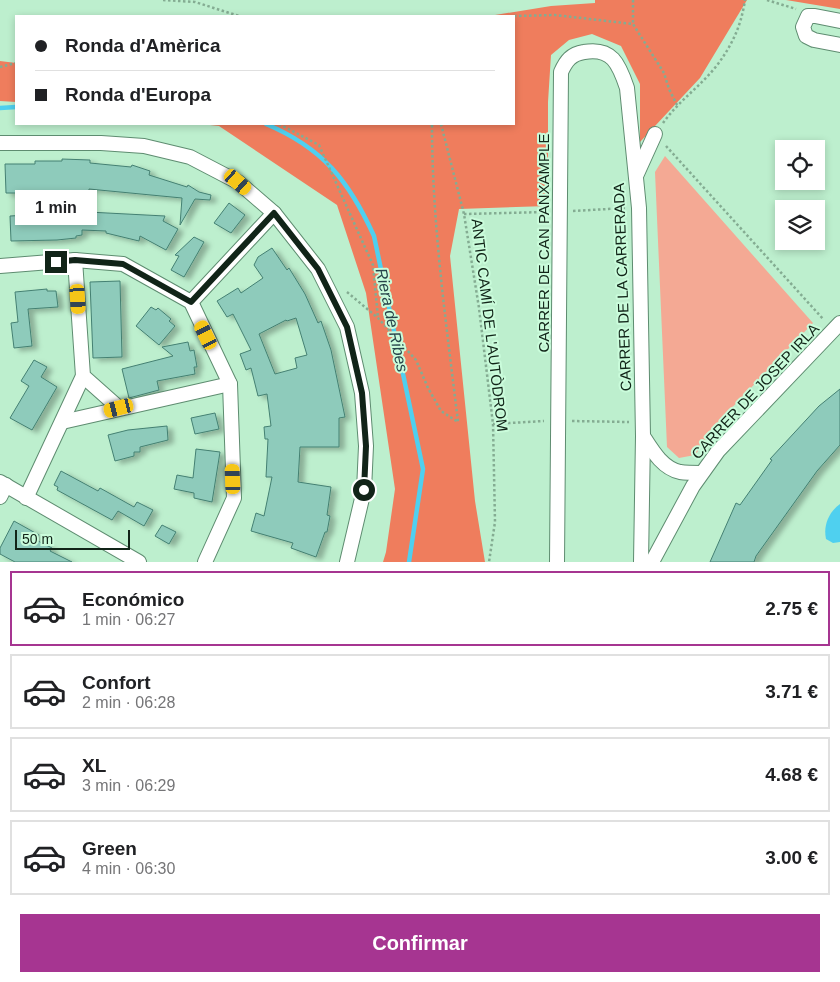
<!DOCTYPE html>
<html lang="es">
<meta charset="utf-8">
<style>
body{margin:0;font-family:Arial,sans-serif;background:#f2f2f2;color:#202124;height:100vh;display:flex;flex-direction:column;font-size:19px;white-space:nowrap}
*{box-sizing:border-box;margin:0}
p{font-size:16px;color:#757577}
.icon{flex:none;width:28px;height:28px;fill:none;stroke:currentColor;stroke-width:2;stroke-linecap:round;stroke-linejoin:round}
.map{position:relative;height:562px;overflow:hidden}
.drawer{display:flex;flex-direction:column;background:#fff;flex:1}
.drawer>*{flex:none}
.banner{position:absolute;left:15px;top:15px;width:500px;height:110px;border-radius:0px;box-shadow:0 2px 8px #0003;display:grid;align-content:center;height:110px;padding:0 20px;background:#fff}
.buttons{position:absolute;left:775px;top:140px;display:grid;gap:10px}
.buttons a{display:grid;place-items:center;width:50px;height:50px;border-radius:0px;background:#fff;box-shadow:0 2px 8px #0003;font-size:25px}
.scale{position:absolute;left:15px;bottom:12px;width:115px;box-sizing:border-box;padding-left:5px;border:2px solid #112418;border-top:0;font-size:14px;line-height:18px;white-space:nowrap;color:#112418;-webkit-text-stroke:4px #cafcdb;paint-order:stroke}
.end{position:absolute;width:22px;height:22px;margin:-11px;border:6px solid #112418;background:#fff;box-shadow:0 0 0 2px #fff}
.from{border-radius:50%}
.bubble{position:absolute;height:35px;border-radius:0px;background:#fff;box-shadow:0 2px 8px #0003;font-size:16px;font-weight:700;line-height:35px;text-align:center}
.car{position:absolute;width:15px;height:30px;margin:-15px -8px;border-radius:6px;box-shadow:0 0 4px 1px #0007;background:linear-gradient(#f5c518 24%,#345 0 40%,#f5c518 0 76%,#345 0 86%,#f5c518 0)}
.banner b{display:flex;align-items:center;gap:18px;height:48px;font-size:19px}
.banner b+b{border-top:1px solid #e0e0e0}
.banner i{width:12px;height:12px;background:#202124}
ul{padding:9px 0 0;list-style:none}
li{display:flex;align-items:center;gap:15px;height:75px;margin:0 10px 8px;padding:0 10px;border:2px solid #e0e0e0;border-radius:0px}
li div{flex:1}
li b{display:block;font-size:19px}
li em{font-style:normal;font-weight:700}
li.current{border-color:#a63591}
li>.icon{width:45px;height:45px;stroke-width:1.5}
.button{display:flex;gap:10px;margin-top:auto;padding:10px 20px}
.button a{flex:1;height:58px;border-radius:0px;background:#a63591;color:#fff;font-size:20px;font-weight:700;line-height:58px;text-align:center}
.map>svg:first-child{display:block}
.green{fill:#f4a994}
.forest{fill:#ef7d5d}
.water{fill:#4fd0ef}
.lines{fill:none;stroke-linecap:round;stroke-linejoin:round}
.stream{stroke:#4fd0ef;stroke-width:4.5}
.building{fill:#8ecbbb;stroke:#448072;fill-rule:evenodd;filter:url(#shadow)}
.street-casing{stroke:#5e8c70;stroke-width:16}
.path{stroke:#84ac92;stroke-width:2.5;stroke-dasharray:2.5 2.5;stroke-linecap:butt}
.street{stroke:#fff;stroke-width:14}
.route{stroke:#112418;stroke-width:6}
.labels{text-anchor:middle;dominant-baseline:central;stroke-width:4;stroke-linejoin:round;paint-order:stroke}
.street-label{font-size:15px;fill:#112418;stroke:#cafcdb}
.water-label{font-size:16px;font-style:italic;fill:#27434a;stroke:#cafcdb}
</style>
<div class="map">
<svg width="840" height="562" viewBox="0 0 840 562">
<defs>
<filter id="shadow"><feDropShadow dx="5.5" dy="3" stdDeviation="2.5" flood-color="#0004"/></filter>
</defs>
<rect width="100%" height="100%" fill="#bdefce"/>
<polygon class="green" points="665,156 813,323 724,416 695,455 679,458 667,447 655,172"/>
<g class="forest">
<polygon points="595,0 747,0 700,78 640,142 640,84 621,46 592,34 569,40 551,55 548,102 548,206 459,209 450,256 475,501 485,562 383,562 386,552 395,489 366,293 337,205 219,126 201,124 514,124 514,16 489,16 551,6 595,3"/>
<polygon points="786,0 840,0 840,9"/>
<polygon points="0,61 16,63 16,102 0,101"/>
</g>
<path class="water" d="M840 504V542L833 543 826 539C823 525 829 512 840 504Z"/>
<g class="lines">
<g class="stream">
<polyline points="0,108 16,107"/>
<path d="M266 124C323 148 349 181 374 236L423 469 409 562"/>
</g>
</g>
<g class="building">
<polygon points="62,159 90,160 90,163 131,167 132,165 150,171 149,175 187,187 188,185 199,192 211,195 210,200 195,199 180,225 182,198 89,189 88,212 165,216 163,221 178,229 166,250 140,236 139,241 106,233 106,231 82,230 82,235 76,236 76,238 57,240 11,241 10,216 29,215 30,222 68,220 66,193 6,193 5,164 35,164 35,161 62,161"/>
<polygon points="229,203 245,215 231,233 214,223"/>
<polygon points="194,237 204,242 184,277 171,270 179,256 175,255"/>
<path d="M272 248 287 270 289 268 305 294 318 323 321 321 331 350 345 417 339 418V447H300L298 482 331 487 327 515 330 516 327 532H325L316 557 291 548 293 543 251 531 256 513 264 516 272 477H266L268 439H265L264 427 271 426 267 394 258 396 251 368 246 370 240 354 251 350 233 314 227 317 217 301 238 288 241 293 263 278 254 265 258 257ZM296 318 307 355 295 358 297 368 275 374 259 334 286 320 287 321Z"/>
<polygon points="120,281 122,357 93,358 90,282"/>
<polygon points="47,289 47,291 56,291 58,307 28,309 32,346 14,348 11,323 18,322 15,292"/>
<polygon points="151,307 156,310 158,308 171,319 169,321 175,326 159,345 136,326"/>
<polygon points="188,342 190,351 194,350 197,367 194,367 195,374 157,381 159,390 129,398 122,369 173,356 162,347"/>
<polygon points="34,360 47,367 41,377 57,387 32,430 10,418 29,386 21,381"/>
<polygon points="840,389 840,445 817,471 756,556 754,562 710,562 736,503 740,505 772,460 770,459 819,406"/>
<polygon points="215,413 219,429 195,434 191,418"/>
<polygon points="167,426 168,440 140,447 140,452 134,452 134,456 115,461 108,435 128,430"/>
<polygon points="196,449 220,452 212,502 194,498 194,493 174,489 177,475 193,478"/>
<polygon points="61,471 98,491 100,488 134,507 137,502 153,510 144,526 118,511 112,520 57,490 58,487 54,485"/>
<polygon points="14,521 39,535 36,540 52,548 50,551 72,562 15,562 0,554 0,548"/>
<polygon points="162,525 176,532 169,544 155,536"/>
</g>
<g class="lines">
<defs>
<g id="street">
<polyline points="840,21 815,16 808,16 803,27 806,36 814,40 840,45"/>
<polyline points="0,143 101,143 144,146 190,157 238,182 274,213 318,269 347,327 362,393 366,446 364,490 347,562"/>
<polyline points="636,176 655,134"/>
<polyline points="75,260 83,376 119,408"/>
<polyline points="0,266 75,260 123,264 191,302 230,384 234,498 205,562"/>
<polyline points="191,302 274,213"/>
<polyline points="62,422 230,384"/>
<path d="M643 436C652 450 662 468 680 472 687 473 694 473 701 473"/>
<polyline points="0,482 139,562"/>
<polyline points="0,497 6,485"/>
<polyline points="26,498 83,376"/>
<path d="M557 562 561 72C566 61 571 54 584 52 612 47 619 64 627 88L639 208 643 436 641 562"/>
<polyline points="652,562 693,486 718,451 840,323"/>
</g>
</defs>
<use href="#street" class="street-casing"/>
<g class="path">
<polyline points="163,0 195,2 239,16"/>
<polyline points="633,0 633,24"/>
<polyline points="767,0 796,9"/>
<polyline points="514,16 555,15 633,24 664,73 669,89 677,105"/>
<polyline points="0,67 16,63"/>
<path d="M663 123C678 102 698 88 714 69 731 48 741 27 745 0"/>
<polyline points="279,124 319,145 373,265 378,318"/>
<polyline points="441,124 464,214 479,308 493,424 495,522 489,562"/>
<polyline points="666,146 824,320"/>
<polyline points="573,211 625,208"/>
<polyline points="464,214 547,212"/>
<path d="M347 292 378 318 416 360 428 388 441 411 458 422C446 322 432 224 432 124"/>
<polyline points="572,421 629,422"/>
<polyline points="493,424 544,421"/>
</g>
<use href="#street" class="street"/>
</g>
<g class="lines">
<polyline class="route" points="56,262 75,260 123,264 191,302 274,213 318,269 347,327 362,393 366,446 364,490"/>
</g>
<g class="labels">
<g class="street-label">
<text transform="translate(543 243) rotate(-90)">CARRER DE CAN PANXAMPLE</text>
<text transform="translate(622 287) rotate(-92)">CARRER DE LA CARRERADA</text>
<text transform="translate(490 325) rotate(83)">ANTIC CAMÍ DE L'AUTÒDROM</text>
<text transform="translate(755 391) rotate(-47)">CARRER DE JOSEP IRLA</text>
</g>
<g class="water-label">
<text transform="translate(392 320) rotate(78)">Riera de Ribes</text>
</g>
</g>
</svg>
<div class="buttons">
<a><svg class="icon" aria-label="locate" viewBox="0 0 24 24"><circle cx="12" cy="12" r="6"/><path d="M12 2v4M12 18v4M2 12h4M18 12h4"/></svg></a>
<a><svg class="icon" aria-label="layers" viewBox="0 0 24 24"><path d="M12 4l9 5-9 5-9-5zM3 14l9 5 9-5"/></svg></a>
</div>
<div class="scale">50 m</div>
<i class="end from" style="left:364px;top:490px"></i>
<i class="end" style="left:56px;top:262px"></i>
<div class="bubble" style="left:15px;top:190px;width:82px">1 min</div>
<i class="car" style="left:238px;top:182px;rotate:131deg"></i>
<i class="car" style="left:78px;top:299px;rotate:176deg"></i>
<i class="car" style="left:206px;top:335px;rotate:334deg"></i>
<i class="car" style="left:119px;top:408px;rotate:256deg"></i>
<i class="car" style="left:233px;top:479px;rotate:358deg"></i>
<div class="banner">
<b><i class="from"></i>Ronda d'Amèrica</b>
<b><i></i>Ronda d'Europa</b>
</div>
</div>
<section class="drawer">
<ul>
<li class="current"><svg class="icon" aria-label="car" viewBox="0 0 24 24"><path d="M5 17H2v-5l4-1 3-4h7l3 4 3 1v5h-3M9 17h6M6 11h13"/><circle cx="7" cy="17" r="2"/><circle cx="17" cy="17" r="2"/></svg><div><b>Económico</b><p>1 min · 06:27</p></div><em>2.75 €</em></li>
<li><svg class="icon" aria-label="car" viewBox="0 0 24 24"><path d="M5 17H2v-5l4-1 3-4h7l3 4 3 1v5h-3M9 17h6M6 11h13"/><circle cx="7" cy="17" r="2"/><circle cx="17" cy="17" r="2"/></svg><div><b>Confort</b><p>2 min · 06:28</p></div><em>3.71 €</em></li>
<li><svg class="icon" aria-label="car" viewBox="0 0 24 24"><path d="M5 17H2v-5l4-1 3-4h7l3 4 3 1v5h-3M9 17h6M6 11h13"/><circle cx="7" cy="17" r="2"/><circle cx="17" cy="17" r="2"/></svg><div><b>XL</b><p>3 min · 06:29</p></div><em>4.68 €</em></li>
<li><svg class="icon" aria-label="car" viewBox="0 0 24 24"><path d="M5 17H2v-5l4-1 3-4h7l3 4 3 1v5h-3M9 17h6M6 11h13"/><circle cx="7" cy="17" r="2"/><circle cx="17" cy="17" r="2"/></svg><div><b>Green</b><p>4 min · 06:30</p></div><em>3.00 €</em></li>
</ul>
<div class="button"><a>Confirmar</a></div>
</section>
